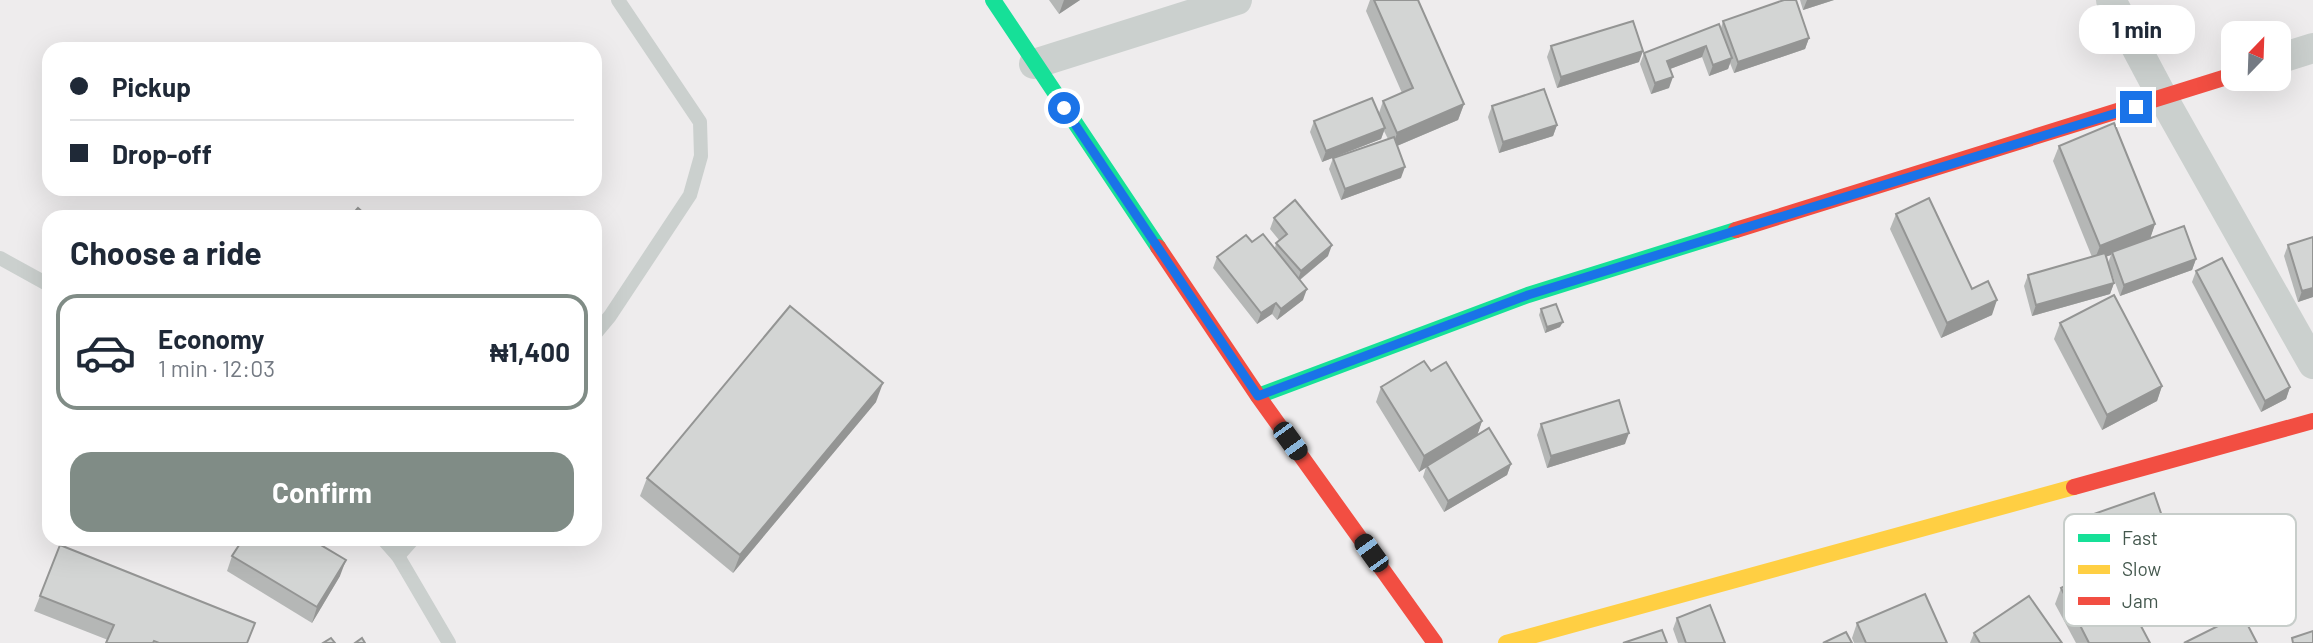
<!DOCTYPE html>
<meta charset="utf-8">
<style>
body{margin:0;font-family:Barlow,sans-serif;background:#f6f6f7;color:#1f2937;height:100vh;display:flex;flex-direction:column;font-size:26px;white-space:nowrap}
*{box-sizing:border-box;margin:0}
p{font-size:23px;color:#747a83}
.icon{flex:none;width:38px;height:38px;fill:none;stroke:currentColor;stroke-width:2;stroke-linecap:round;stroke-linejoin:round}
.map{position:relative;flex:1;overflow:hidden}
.sheet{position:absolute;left:42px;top:210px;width:560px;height:336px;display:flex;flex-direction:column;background:#fff;border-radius:21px;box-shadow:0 7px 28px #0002}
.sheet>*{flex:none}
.guide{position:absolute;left:42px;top:42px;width:560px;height:154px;border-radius:21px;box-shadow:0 7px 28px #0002;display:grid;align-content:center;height:154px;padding:0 28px;background:#fff}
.needle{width:46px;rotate:23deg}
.tools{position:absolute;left:2221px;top:21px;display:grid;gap:14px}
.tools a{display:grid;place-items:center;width:70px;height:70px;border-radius:14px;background:#fff;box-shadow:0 7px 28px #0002;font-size:35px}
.end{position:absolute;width:32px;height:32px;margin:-16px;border:9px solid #1a73e8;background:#fff;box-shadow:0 0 0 4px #fff}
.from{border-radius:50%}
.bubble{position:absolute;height:49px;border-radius:21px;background:#fff;box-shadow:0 7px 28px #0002;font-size:23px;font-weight:700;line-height:49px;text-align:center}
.car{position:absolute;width:21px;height:42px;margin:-21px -10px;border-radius:9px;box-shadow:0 0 5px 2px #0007;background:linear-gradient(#222 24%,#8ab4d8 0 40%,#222 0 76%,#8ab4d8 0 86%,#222 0)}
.guide b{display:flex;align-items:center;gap:24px;height:66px;font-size:26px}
.guide b+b{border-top:2px solid #e0e1e3}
.guide i{width:18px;height:18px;background:#1f2937}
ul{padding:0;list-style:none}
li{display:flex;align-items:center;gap:21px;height:116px;margin:0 14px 10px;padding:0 14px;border:4px solid transparent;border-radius:21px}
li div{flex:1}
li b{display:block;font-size:26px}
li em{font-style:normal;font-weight:700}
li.current{border-color:#808c86}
li>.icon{width:63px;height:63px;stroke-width:1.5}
h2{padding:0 28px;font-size:32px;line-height:84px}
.primary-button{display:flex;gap:14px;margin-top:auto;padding:14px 28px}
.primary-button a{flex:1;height:80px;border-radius:21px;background:#808c86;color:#fff;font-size:28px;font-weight:700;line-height:80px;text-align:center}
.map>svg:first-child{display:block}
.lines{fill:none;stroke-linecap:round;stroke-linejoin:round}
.lane{stroke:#cbd0ce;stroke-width:14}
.street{stroke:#cbd0ce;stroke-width:30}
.fast{stroke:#16e098;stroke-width:16}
.slow{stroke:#ffcf43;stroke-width:16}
.jam{stroke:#f24e42;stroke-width:16}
.wall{fill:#b5b7b6;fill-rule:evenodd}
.shaded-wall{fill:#949594}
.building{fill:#d3d5d4;stroke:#949594;stroke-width:2}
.route{stroke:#1a73e8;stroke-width:9}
.key{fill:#fff;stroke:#c7cdca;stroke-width:2}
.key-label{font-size:19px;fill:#44584e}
</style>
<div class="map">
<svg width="2313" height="643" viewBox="0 0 2313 643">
<rect width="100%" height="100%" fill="#eeeced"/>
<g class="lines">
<g class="lane">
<polyline points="0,258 49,285"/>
<polyline points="595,334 610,316 690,195 701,156 700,122 618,0"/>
<polyline points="383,539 398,556 449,643"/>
<polyline points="398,556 413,539"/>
</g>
<g class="street">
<polyline points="2111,0 2163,98 2313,364"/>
<polyline points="2278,59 2313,48"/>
<polyline points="1034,64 1237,0"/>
</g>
<g class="fast">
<polyline points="993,0 1158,247"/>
<polyline points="1258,396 1528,295 1736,230"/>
</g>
<polyline class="slow" points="1506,643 2074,487"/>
<g class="jam">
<polyline points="1736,230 2233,75"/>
<polyline points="1158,247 1258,396 1435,643"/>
<polyline points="2074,487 2313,421"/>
</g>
</g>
<g class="wall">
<polygon points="1049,0 1080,0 1059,14"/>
<polygon points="1370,0 1418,0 1464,104 1458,120 1397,146 1401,178 1341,200 1329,169 1333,158 1388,139 1384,131 1381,139 1322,162 1310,132 1314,121 1379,113 1383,101 1402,93 1366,11"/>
<polygon points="1800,0 1834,0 1803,10"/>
<polygon points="1723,21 1809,38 1805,49 1734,73 1730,63 1728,69 1709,76 1702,57 1670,69 1669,88 1651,94 1640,64 1644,53 1721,28"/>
<polygon points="1551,46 1639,62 1557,88 1547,57"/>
<polygon points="1492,106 1557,125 1553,136 1499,153 1488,117"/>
<path d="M2059 146 2155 224 2150 238 2196 259 2192 270 2120 296 2109 266 2114 283 2110 294 2032 316 2024 286 2028 275 2092 257 2053 161ZM2111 255 2108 263 2106 256Z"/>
<polygon points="1896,214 1972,289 1992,315 1941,338 1890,229"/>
<polygon points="1274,218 1328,256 1300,280 1303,300 1277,320 1272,314 1257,324 1213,268 1217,257 1275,248 1276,243 1279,240 1270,229"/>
<polygon points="2313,237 2313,297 2298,302 2284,256 2288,245"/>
<polygon points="2196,271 2290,387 2286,399 2261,412 2192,282"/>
<polygon points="1541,309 1560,327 1545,333 1539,315"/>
<polygon points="2060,323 2162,386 2157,401 2102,430 2054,339"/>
<polygon points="1431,371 1482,421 1477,435 1511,464 1507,475 1444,512 1423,477 1426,467 1419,472 1376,402 1381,387"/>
<polygon points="876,402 733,573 640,496 647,478"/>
<polygon points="1541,424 1625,444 1547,468 1537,435"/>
<polygon points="2088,516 2159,530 2093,552 2084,527"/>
<polygon points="232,556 340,576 312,623 227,571"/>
<polygon points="2061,588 2150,643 2076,643 2055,604"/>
<polygon points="40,596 248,643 106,643 108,640 34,611"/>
<polygon points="1677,618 1725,643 1678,643 1673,629"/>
<polygon points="1857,623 1947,643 1854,643 1852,638"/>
<polygon points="1974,633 2062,643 1970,643"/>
</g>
<g class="shaded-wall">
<polygon points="1064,0 1080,0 1059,14"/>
<polygon points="1807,0 1834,0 1803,10"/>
<polygon points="1809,38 1805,49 1734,73 1738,62"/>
<polygon points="1706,46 1702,57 1662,72 1667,61"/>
<polygon points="1643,51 1639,62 1557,88 1561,77"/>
<polygon points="1732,58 1728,69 1709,76 1713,65"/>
<polygon points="1673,77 1669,88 1651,94 1655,83"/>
<polygon points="1464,104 1458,120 1392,148 1397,133"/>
<polygon points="1557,125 1553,136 1499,153 1503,142"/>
<polygon points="1385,128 1381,139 1322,162 1326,151"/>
<polygon points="1405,167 1401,178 1341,200 1345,189"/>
<polygon points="2155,224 2150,239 2112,252 2111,255 2094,261 2100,246"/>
<polygon points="1332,245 1328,256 1297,282 1301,271"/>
<polygon points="2196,259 2192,270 2120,296 2124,285"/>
<polygon points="2114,283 2110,294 2032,316 2036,305"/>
<polygon points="2313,288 2313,297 2298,302 2302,291"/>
<polygon points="1307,289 1303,300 1277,320 1281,309"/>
<polygon points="1997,300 1992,315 1941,338 1947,323"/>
<polygon points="1276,303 1272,314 1257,324 1261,313"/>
<polygon points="1563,322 1560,327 1545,333 1547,327"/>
<polygon points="883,383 876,402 733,573 740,555"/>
<polygon points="2162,386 2157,401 2102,430 2107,415"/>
<polygon points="2290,387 2286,399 2261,412 2265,401"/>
<polygon points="1482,421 1477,436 1419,472 1424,456"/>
<polygon points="1629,433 1625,444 1547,468 1551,456"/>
<polygon points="1511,464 1507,475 1444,512 1448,501"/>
<polygon points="2163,519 2159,530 2093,552 2097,541"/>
<polygon points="324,539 328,539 315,560 321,545"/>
<polygon points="346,560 340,576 312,623 317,607"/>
</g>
<g class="building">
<polygon points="1374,0 1418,0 1464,104 1397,133 1383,101 1413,88"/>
<polygon points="1784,0 1796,0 1809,38 1738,62 1723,21"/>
<polygon points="1633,21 1643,51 1561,77 1551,46"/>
<polygon points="1719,24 1732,58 1713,65 1706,46 1667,61 1673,77 1655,83 1644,53"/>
<polygon points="1544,89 1557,125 1503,142 1492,106"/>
<polygon points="1372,98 1385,128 1326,151 1314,121"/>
<polygon points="2114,123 2155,224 2100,246 2059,146"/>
<polygon points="1394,137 1405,167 1345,189 1333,158"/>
<polygon points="1929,198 1972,289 1988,281 1997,300 1947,323 1896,214"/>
<polygon points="1295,200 1332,245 1301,271 1276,243 1287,234 1274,218"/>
<polygon points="358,208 368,217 350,217"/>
<polygon points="2184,226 2196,259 2124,285 2112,252"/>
<polygon points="1263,234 1307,289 1281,309 1276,303 1261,313 1217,257 1246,235 1252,242"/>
<polygon points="2313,237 2313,288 2302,291 2288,245"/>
<polygon points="2105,253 2114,283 2036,305 2028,275"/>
<polygon points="2222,258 2290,387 2265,401 2196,271"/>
<polygon points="2114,295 2162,386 2107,415 2060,323"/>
<polygon points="1556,304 1563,322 1547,327 1541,309"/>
<polygon points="790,306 883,383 740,555 647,478"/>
<polygon points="1424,361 1431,371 1446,362 1482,421 1424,456 1381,387"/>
<polygon points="1619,400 1629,433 1551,456 1541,424"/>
<polygon points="1489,428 1511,464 1448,501 1427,466"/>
<polygon points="2154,493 2163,519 2097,541 2088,516"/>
<polygon points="243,539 324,539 321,545 346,560 317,607 232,556"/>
<polygon points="60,545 255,623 247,643 159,643 154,641 153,643 106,643 114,625 40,596"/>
<polygon points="2108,564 2150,643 2089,643 2061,588"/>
<polygon points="1925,594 1947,643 1866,643 1857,623"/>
<polygon points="2029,596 2062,643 1980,643 1974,633"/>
<polygon points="1710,605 1725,643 1686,643 1677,618"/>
<polygon points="2242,614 2257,643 2184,643"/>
<polygon points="1662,630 1667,643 1623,643"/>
<polygon points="2313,631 2313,643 2293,643 2292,638"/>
<polygon points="1846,632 1852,643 1823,643"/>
<polygon points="331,638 335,643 323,643"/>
<polygon points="362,638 365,643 355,643"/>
</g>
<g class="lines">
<polyline class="route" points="1064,108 1258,396 1528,295 2136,107"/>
</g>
<rect x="2064" y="514" width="232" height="112" rx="10" class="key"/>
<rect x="2078" y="534" width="32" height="8" fill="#16e098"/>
<rect x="2078" y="565" width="32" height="9" fill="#ffcf43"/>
<rect x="2078" y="597" width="32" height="8" fill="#f24e42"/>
<g class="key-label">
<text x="2122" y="545">Fast</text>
<text x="2122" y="576">Slow</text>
<text x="2122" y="608">Jam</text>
</g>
</svg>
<div class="tools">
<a><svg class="needle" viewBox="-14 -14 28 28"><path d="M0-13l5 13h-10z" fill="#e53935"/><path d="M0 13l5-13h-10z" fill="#747a83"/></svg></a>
</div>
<i class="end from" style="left:1064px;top:108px"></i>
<i class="end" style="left:2136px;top:107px"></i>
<div class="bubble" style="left:2079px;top:5px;width:116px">1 min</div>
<i class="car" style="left:1290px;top:441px;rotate:144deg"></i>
<i class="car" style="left:1371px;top:553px;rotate:324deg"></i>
<div class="guide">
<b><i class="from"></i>Pickup</b>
<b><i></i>Drop-off</b>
</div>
<section class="sheet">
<h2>Choose a ride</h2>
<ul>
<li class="current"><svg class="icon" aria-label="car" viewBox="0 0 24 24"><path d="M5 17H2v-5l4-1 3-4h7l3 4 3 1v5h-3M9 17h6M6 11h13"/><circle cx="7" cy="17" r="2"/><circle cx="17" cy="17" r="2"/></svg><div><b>Economy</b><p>1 min · 12:03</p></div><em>₦1,400</em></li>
</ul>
<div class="primary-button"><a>Confirm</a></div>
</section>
</div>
